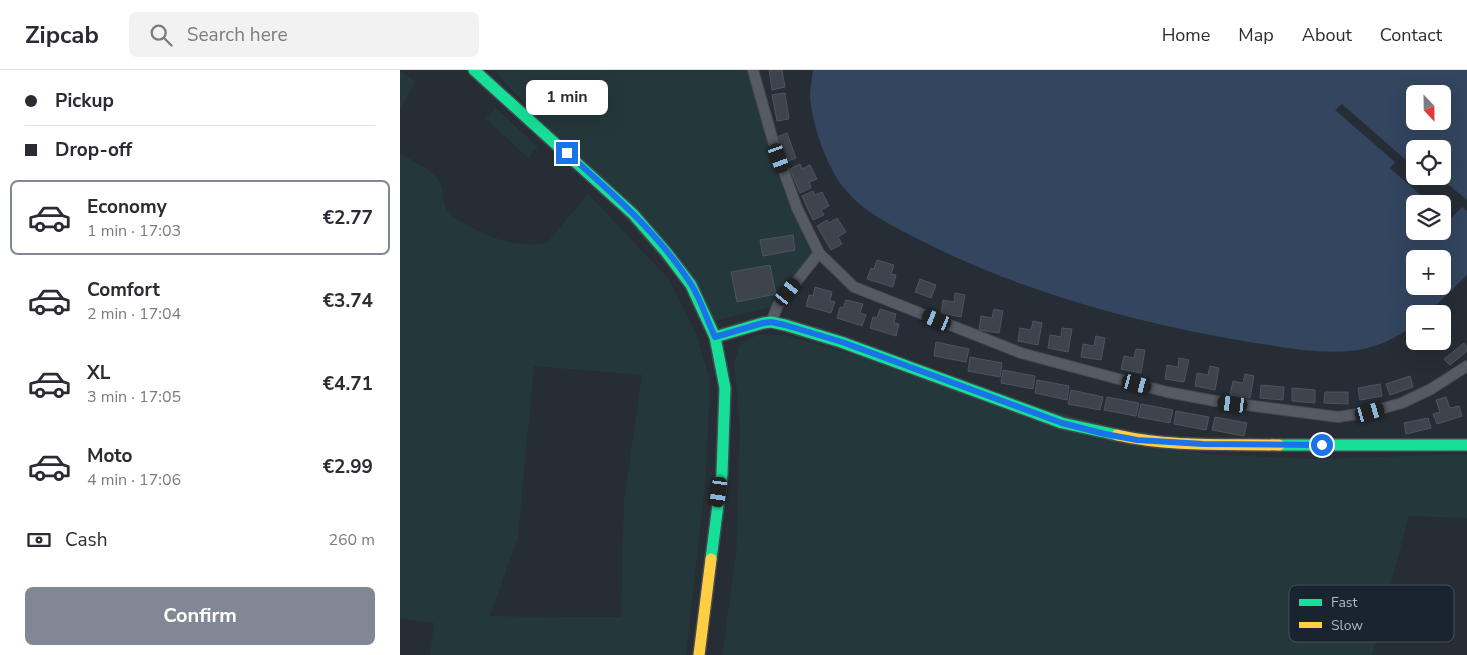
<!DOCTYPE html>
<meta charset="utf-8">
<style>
body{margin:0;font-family:"Nunito Sans",sans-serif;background:#f2f2f3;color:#2b2b33;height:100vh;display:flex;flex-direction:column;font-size:19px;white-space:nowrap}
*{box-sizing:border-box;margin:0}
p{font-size:16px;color:#7c7c81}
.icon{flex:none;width:28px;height:28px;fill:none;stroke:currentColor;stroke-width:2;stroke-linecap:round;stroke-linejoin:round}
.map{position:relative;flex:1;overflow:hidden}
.drawer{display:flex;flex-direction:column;background:#fff;width:400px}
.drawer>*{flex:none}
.guide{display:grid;align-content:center;height:110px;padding:0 25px;background:#fff}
.needle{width:32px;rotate:158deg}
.fabs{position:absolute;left:1006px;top:15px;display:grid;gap:10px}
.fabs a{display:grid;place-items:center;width:45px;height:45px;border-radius:8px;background:#fff;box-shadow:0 5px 20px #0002;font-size:25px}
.end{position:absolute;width:22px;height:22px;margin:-11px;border:6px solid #1a73e8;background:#fff;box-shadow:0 0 0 2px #fff}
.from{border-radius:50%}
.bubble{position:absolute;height:35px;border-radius:8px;background:#fff;box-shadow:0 5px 20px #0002;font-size:16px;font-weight:700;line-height:35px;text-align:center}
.car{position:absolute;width:15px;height:30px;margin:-15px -8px;border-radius:6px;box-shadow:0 0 4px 1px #0007;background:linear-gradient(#222 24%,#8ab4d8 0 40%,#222 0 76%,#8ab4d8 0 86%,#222 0)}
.guide b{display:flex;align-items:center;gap:18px;height:48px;font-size:19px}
.guide b+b{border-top:1px solid #e1e1e2}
.guide i{width:12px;height:12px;background:#2b2b33}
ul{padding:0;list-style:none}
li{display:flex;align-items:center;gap:15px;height:75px;margin:0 10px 8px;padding:0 15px;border:2px solid transparent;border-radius:8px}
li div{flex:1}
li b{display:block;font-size:19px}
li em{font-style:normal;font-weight:700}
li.active{border-color:#7f8894}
li>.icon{width:45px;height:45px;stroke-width:1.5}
.pay{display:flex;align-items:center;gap:12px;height:55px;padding:0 25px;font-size:19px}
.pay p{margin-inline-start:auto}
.button{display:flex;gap:10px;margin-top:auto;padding:10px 25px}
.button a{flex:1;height:58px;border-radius:8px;background:#7f8894;color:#fff;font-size:20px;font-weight:700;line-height:58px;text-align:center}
header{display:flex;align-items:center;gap:30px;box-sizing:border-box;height:70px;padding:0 25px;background:#fff;border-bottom:1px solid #e1e1e2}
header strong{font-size:24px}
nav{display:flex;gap:28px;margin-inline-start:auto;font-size:18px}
.search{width:350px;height:45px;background:#f2f2f3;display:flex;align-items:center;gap:12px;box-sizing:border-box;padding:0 18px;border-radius:8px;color:#7c7c81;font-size:19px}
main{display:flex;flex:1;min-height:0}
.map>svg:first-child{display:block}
.green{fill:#24373b;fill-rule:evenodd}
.water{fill:#33455f;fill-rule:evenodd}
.pier{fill:#272d35}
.building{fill:#3e444b;stroke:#4e545d}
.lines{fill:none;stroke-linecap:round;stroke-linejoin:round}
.lane-casing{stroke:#444950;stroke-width:12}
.fast-casing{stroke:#444950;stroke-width:14}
.slow-casing{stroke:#444950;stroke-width:14}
.lane{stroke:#565b63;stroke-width:10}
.fast{stroke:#16e098;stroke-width:11}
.slow{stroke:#ffcf43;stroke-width:11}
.route{stroke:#1a73e8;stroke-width:6}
.key{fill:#1a2330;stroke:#47505d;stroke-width:1}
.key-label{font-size:14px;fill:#afb9c7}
</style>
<header>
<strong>Zipcab</strong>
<div class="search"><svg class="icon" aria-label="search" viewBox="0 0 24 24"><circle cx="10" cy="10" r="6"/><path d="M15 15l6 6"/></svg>Search here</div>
<nav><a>Home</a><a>Map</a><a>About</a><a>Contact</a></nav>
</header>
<main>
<section class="drawer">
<div class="guide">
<b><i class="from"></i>Pickup</b>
<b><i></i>Drop-off</b>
</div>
<ul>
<li class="active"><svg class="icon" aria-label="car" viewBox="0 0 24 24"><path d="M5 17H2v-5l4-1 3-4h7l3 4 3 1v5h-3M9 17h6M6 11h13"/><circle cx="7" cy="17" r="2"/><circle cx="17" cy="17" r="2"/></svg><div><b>Economy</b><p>1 min · 17:03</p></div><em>€2.77</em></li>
<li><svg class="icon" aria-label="car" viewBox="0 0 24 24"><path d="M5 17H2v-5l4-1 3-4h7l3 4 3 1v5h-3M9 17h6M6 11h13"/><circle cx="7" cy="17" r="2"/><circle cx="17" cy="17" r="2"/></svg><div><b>Comfort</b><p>2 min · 17:04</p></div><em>€3.74</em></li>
<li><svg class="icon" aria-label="car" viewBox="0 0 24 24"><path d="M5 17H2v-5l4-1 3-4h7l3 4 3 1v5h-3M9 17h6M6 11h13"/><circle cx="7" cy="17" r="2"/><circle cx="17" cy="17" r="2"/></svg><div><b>XL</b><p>3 min · 17:05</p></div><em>€4.71</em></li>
<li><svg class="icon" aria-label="car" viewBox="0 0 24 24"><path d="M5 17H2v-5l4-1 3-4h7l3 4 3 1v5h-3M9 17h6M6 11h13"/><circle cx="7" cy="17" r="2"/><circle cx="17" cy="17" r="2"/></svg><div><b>Moto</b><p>4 min · 17:06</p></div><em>€2.99</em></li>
</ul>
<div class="pay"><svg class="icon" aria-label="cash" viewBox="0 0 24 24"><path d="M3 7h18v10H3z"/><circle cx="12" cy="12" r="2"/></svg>Cash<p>260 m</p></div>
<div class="button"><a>Confirm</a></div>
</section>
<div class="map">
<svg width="1067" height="585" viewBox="0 0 1067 585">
<rect width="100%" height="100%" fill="#272d35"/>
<g class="green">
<polygon points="0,0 15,12 0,39"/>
<polygon points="94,0 359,0 368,38 387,103 420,175 378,235 316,251"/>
<polygon points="96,38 138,77 128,88 86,49"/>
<path d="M0 83C9 89 33 101 38 109 44 118 42 129 46 138 49 145 57 149 64 153 92 169 114 178 147 173L188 124 269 209 296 263 310 310 306 405 286 585H30L34 553 0 548ZM134 296 242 305 224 430 221 547 90 546 118 467Z"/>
<polygon points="356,265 384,265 805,384 916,389 1067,384 1067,448 1009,446 972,585 322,585 336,484 340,358 334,294 340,274"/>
</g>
<path class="water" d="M413 0H1067V205L1027 244H1015V254C996 269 974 279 950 281 917 284 882 277 849 272 735 253 621 222 518 169 491 155 463 142 444 118 426 96 412 54 410 26 410 18 412 8 413 0ZM1015 24H1042V51H1015ZM1015 79H1042V106H1015ZM1015 134H1042V161H1015ZM1015 189H1042V216H1015Z"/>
<polygon class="pier" points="942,34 1015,98 1015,106 1025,106 1030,111 1035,106 1038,106 1067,130 1067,141 1062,137 1050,150 1043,144 1042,134 1031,134 990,98 995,92 935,40"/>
<g class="building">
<polygon points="369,0 382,0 385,17 372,20"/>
<polygon points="385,23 389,49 377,51 372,25"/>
<polygon points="387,63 396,88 386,92 377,67"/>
<polygon points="400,94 402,99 410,95 417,109 409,112 411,118 400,123 390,99"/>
<polygon points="413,121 415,125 422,122 429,136 421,140 424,145 413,150 402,126"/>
<polygon points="437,148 446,162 438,167 442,174 431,180 417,156 427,150 429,153"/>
<polygon points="393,165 395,180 363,186 360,170"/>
<polygon points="477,190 494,195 491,204 496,205 493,217 467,209 471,198 474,199"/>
<polygon points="370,195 376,224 337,232 331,202"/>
<polygon points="520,209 536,215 531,228 515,222"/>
<polygon points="415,217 432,222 430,231 435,232 431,243 406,236 409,225 413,226"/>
<polygon points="555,223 565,225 561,247 541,243 543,230 554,232"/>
<polygon points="446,230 463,234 460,243 466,245 462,256 437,248 440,237 443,238"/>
<polygon points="480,239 496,244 494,253 499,254 496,266 470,258 473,247 477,248"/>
<polygon points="594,239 603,241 599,263 579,260 581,246 592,248"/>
<polygon points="633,251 642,253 638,275 618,271 620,258 631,260"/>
<polygon points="662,258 672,259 668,282 648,278 650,265 661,267"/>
<polygon points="696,266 705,268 701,290 681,287 683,274 694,276"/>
<polygon points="536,272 569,279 566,292 534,286"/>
<polygon points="1064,273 1067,277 1067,281 1050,295 1044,289"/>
<polygon points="736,279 745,280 741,303 721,299 724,286 734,288"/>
<polygon points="570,287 602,293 600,307 568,301"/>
<polygon points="779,288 789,290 784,312 765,309 767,295 778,297"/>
<polygon points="810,296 819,298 815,320 795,316 797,303 808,305"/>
<polygon points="603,300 635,306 633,319 601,313"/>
<polygon points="845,304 854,306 850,328 830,325 833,311 843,313"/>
<polygon points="1010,306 1013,317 990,325 986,314"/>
<polygon points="637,310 669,316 667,330 635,323"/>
<polygon points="980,314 982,326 960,330 958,318"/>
<polygon points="861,315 884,317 883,330 860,328"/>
<polygon points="892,318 915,320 915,333 892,331"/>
<polygon points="671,320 703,327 700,340 668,334"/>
<polygon points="925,322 948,322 948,334 924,333"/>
<polygon points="707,327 739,333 736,346 704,340"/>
<polygon points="1046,327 1050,338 1059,336 1062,346 1037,354 1033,344 1040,342 1036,330"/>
<polygon points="741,334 773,340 770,353 738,347"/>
<polygon points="776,341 809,347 806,360 774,354"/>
<polygon points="815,347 847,353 844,366 812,360"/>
<polygon points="1028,348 1031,358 1006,364 1004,353"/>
</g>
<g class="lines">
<defs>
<g id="lane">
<polyline points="353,0 373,71 397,138 419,183 454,217 621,283 767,322 815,331 938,347 970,342 1002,333 1031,319 1067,296"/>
<polyline points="371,252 378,235 419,183"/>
</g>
<g id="fast">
<polyline points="74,0 233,144 266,182 291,215 315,267 325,318 322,404 311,489"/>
<polyline points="315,267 363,253 371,252 385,255 441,272 662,353 717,365"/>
<polyline points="879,375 1067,375"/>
</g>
<g id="slow">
<path d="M717 365C769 377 825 374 879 375"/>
<polyline points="299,585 311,489"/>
</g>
</defs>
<use href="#lane" class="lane-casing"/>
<use href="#fast" class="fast-casing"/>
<use href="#slow" class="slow-casing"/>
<use href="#lane" class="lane"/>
<use href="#fast" class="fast"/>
<use href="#slow" class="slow"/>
</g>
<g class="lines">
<path class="route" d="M167 83C211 122 259 164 291 214 301 230 307 250 315 267L363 253 371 252 385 255 442 272 662 353 705 364 737 370 803 374 922 375"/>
</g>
<rect x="889" y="515" width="165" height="57" rx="8" class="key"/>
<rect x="899" y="529" width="23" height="7" fill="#16e098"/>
<rect x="899" y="552" width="23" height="6" fill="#ffcf43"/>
<g class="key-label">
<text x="931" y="537">Fast</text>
<text x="931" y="560">Slow</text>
</g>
</svg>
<div class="fabs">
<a><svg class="needle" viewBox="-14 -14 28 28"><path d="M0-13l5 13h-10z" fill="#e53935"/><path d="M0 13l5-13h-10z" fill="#7c7c81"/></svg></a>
<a><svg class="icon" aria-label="locate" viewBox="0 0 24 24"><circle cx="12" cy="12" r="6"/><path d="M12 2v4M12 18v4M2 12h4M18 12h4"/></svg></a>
<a><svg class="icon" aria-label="layers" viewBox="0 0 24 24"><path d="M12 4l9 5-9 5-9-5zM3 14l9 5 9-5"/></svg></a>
<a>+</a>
<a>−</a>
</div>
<i class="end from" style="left:922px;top:375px"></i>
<i class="end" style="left:167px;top:83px"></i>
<div class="bubble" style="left:126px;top:10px;width:82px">1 min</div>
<i class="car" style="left:379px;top:88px;rotate:160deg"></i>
<i class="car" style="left:388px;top:222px;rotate:39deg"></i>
<i class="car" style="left:537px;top:250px;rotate:292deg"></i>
<i class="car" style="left:737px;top:314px;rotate:105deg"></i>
<i class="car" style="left:833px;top:334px;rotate:277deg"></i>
<i class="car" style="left:970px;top:342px;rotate:74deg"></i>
<i class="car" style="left:319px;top:422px;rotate:188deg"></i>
</div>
</main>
